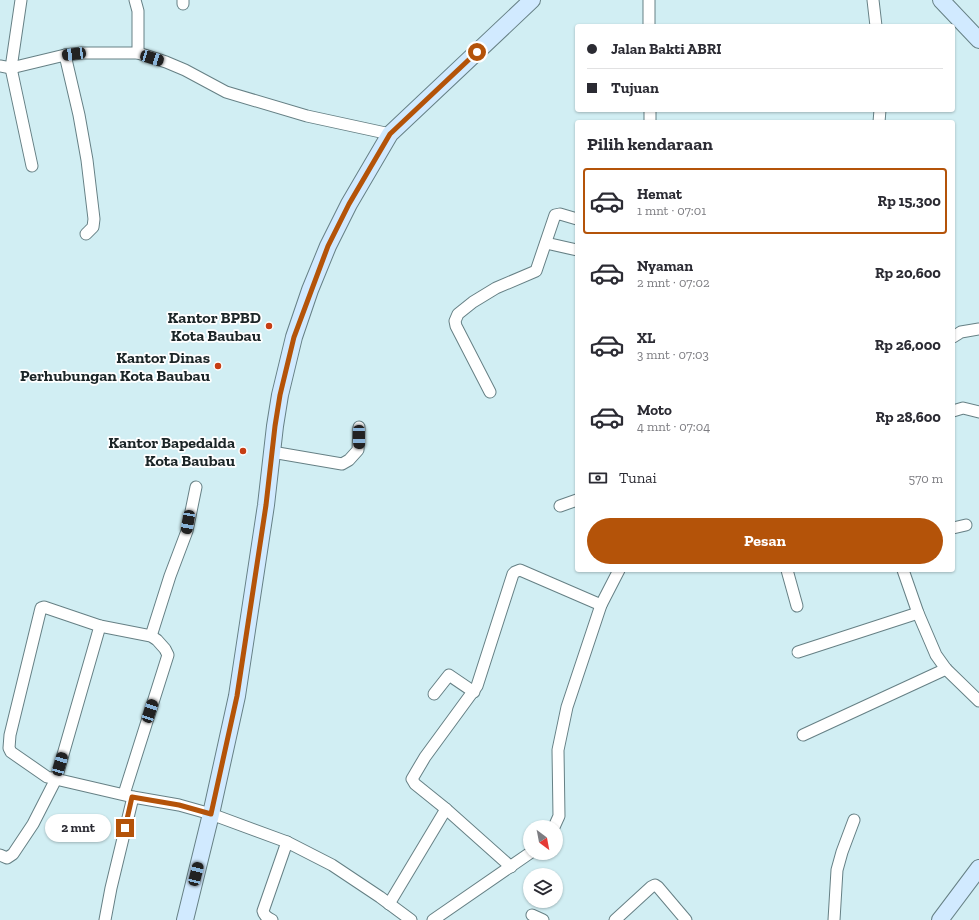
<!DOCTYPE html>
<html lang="id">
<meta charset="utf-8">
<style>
body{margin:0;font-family:"Zilla Slab",serif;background:#f7f7f7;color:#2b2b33;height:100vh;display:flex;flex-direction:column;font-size:15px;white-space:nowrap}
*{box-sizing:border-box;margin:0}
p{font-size:13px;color:#7c7c81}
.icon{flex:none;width:22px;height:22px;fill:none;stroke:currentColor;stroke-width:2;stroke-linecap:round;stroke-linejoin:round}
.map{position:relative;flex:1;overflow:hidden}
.side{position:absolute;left:575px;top:120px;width:380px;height:452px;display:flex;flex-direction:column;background:#fff;border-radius:4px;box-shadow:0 1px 3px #0004}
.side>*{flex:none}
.hud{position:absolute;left:575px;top:24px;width:380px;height:88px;border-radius:4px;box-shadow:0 1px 3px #0004;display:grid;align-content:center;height:88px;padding:0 12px;background:#fff}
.needle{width:26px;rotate:148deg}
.buttons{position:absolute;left:523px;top:820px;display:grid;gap:8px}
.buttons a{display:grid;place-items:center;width:40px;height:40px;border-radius:50%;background:#fff;box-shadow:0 1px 3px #0004;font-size:20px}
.end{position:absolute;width:18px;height:18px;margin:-9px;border:5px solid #b45309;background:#fff;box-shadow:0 0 0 2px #fff}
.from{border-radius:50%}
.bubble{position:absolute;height:28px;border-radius:14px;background:#fff;box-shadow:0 1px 3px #0004;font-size:13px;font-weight:700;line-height:28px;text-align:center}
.car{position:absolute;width:12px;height:24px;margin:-12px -6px;border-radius:5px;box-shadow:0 0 3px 1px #0007;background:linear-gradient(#222 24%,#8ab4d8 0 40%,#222 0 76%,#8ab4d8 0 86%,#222 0)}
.hud b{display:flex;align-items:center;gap:14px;height:38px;font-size:15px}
.hud b+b{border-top:1px solid #e1e1e2}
.hud i{width:10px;height:10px;background:#2b2b33}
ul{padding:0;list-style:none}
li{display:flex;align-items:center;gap:12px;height:66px;margin:0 8px 6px;padding:0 4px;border:2px solid transparent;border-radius:4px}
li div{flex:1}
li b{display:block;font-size:15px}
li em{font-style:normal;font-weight:700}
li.active{border-color:#b45309}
li>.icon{width:36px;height:36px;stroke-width:1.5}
h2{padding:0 12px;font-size:18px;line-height:48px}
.pay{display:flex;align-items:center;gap:10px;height:44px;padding:0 12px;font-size:15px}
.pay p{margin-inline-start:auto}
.action{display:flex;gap:8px;margin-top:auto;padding:8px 12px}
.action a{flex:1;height:46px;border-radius:24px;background:#b45309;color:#fff;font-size:16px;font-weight:700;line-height:46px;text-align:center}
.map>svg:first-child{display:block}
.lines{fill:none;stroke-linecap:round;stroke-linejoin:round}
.street-casing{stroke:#668085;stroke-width:13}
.secondary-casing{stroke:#668085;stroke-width:18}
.street{stroke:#fff;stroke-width:11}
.secondary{stroke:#d1eaff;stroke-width:16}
.route{stroke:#b45309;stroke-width:5}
.poi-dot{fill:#c63d12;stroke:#fff;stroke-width:1.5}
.labels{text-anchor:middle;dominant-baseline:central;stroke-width:3.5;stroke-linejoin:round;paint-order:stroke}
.poi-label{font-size:16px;font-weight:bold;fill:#1b2527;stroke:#fff;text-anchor:end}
</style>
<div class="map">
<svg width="979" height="920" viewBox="0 0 979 920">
<rect width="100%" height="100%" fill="#d1eef3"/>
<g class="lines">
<defs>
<g id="street">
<polyline points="21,0 11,68 32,166"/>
<polyline points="135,0 138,11 138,53"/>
<polyline points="649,0 649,26"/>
<polyline points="873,0 876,26"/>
<polyline points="183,4 183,0"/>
<polyline points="65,55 79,115 87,160 94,219 93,227 86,234"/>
<polyline points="0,66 11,68 65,55 82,53 138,53 166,62 185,70 226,92 307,116 390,134"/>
<polyline points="650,110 650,122"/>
<polyline points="879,122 880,110"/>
<polyline points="546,243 577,250"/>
<polyline points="953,337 961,332 979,329"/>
<polyline points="490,392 456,326 455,321 458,314 473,302 496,288 536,271 555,215 560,214 577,219"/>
<polyline points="953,411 963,408 979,412"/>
<polyline points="272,452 342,464 349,460 358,450 359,427"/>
<polyline points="560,506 577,500"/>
<polyline points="953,528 966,525"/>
<polyline points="787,570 797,606"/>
<polyline points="903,570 918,613 936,655 946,669 979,701"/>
<polyline points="151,636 170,576 187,531 196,487"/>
<polyline points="798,652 918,613"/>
<polyline points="434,694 449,675 474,692"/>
<polyline points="803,735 946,669"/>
<polyline points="124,794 168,655 165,649 157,640 151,636 100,626 44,607 41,608 10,735 9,748 11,752 47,777 133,797 179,805 211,814 287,842 332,865 380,897 411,920"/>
<polyline points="554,827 559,816 558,750 567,707 601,605 619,570"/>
<polyline points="0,855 7,858 13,854 33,824 56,779 100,626"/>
<polyline points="511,867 446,809 415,784 412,779 425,757 477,686 513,574 515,572 520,570 601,605"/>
<polyline points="389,904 446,809"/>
<polyline points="532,915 543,920"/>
<polyline points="105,920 111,888 133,797"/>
<path d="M272 920C268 918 264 916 263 911L287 842"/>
<polyline points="433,920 530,853"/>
<polyline points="615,920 651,887 655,885 658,887 686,920"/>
<polyline points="834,920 837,870 842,852 854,820"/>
</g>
<g id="secondary">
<polyline points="941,0 979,40"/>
<polyline points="185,920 211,814 237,696 266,505 275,426 280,395 294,337 310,290 328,246 349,204 390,134 532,0"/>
<polyline points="940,920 979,868"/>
</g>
</defs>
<use href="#street" class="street-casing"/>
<use href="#secondary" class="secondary-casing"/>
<use href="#street" class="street"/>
<use href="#secondary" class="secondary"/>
</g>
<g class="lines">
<polyline class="route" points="125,828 132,797 179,805 211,814 237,696 266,505 275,426 280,395 294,337 328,246 349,204 390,134 477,52"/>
</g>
<g class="poi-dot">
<circle cx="269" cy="326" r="4"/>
<circle cx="218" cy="366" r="4"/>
<circle cx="243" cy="451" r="4"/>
</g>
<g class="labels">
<g class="poi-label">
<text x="261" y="317">Kantor BPBD<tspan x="261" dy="18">Kota Baubau</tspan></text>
<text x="210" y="357">Kantor Dinas<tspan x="210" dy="18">Perhubungan Kota Baubau</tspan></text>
<text x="235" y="442">Kantor Bapedalda<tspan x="235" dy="18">Kota Baubau</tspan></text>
</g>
</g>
</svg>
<div class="buttons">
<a><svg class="needle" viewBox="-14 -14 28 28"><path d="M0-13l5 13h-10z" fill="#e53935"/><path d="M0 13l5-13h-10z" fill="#7c7c81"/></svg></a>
<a><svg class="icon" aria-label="layers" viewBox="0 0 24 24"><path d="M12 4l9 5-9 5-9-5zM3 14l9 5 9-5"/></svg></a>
</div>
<i class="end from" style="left:477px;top:52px"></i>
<i class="end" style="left:125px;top:828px"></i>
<div class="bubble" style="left:45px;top:814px;width:66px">2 mnt</div>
<i class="car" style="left:74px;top:54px;rotate:263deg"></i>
<i class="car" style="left:152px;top:58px;rotate:107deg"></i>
<i class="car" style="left:359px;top:437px;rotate:179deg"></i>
<i class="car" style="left:188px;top:522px;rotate:190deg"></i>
<i class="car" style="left:150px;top:711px;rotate:18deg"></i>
<i class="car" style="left:60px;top:764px;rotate:16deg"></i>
<i class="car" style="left:196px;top:874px;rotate:14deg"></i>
<div class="hud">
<b><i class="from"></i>Jalan Bakti ABRI</b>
<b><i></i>Tujuan</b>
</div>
<section class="side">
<h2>Pilih kendaraan</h2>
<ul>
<li class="active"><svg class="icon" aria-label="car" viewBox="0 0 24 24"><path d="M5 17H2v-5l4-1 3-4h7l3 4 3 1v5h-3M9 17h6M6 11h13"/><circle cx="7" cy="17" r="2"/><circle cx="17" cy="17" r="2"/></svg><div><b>Hemat</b><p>1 mnt · 07:01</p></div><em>Rp 15,300</em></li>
<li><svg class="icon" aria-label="car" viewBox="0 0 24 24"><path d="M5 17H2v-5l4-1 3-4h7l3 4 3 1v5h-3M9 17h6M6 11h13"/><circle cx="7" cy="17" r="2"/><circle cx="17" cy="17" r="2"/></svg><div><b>Nyaman</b><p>2 mnt · 07:02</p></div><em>Rp 20,600</em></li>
<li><svg class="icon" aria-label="car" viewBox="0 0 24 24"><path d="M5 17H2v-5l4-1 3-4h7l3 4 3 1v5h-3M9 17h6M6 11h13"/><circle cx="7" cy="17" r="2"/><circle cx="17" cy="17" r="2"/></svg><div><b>XL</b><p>3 mnt · 07:03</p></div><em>Rp 26,000</em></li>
<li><svg class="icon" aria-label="car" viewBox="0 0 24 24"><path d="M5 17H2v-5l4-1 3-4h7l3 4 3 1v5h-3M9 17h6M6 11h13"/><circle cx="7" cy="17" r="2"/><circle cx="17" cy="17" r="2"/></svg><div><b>Moto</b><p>4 mnt · 07:04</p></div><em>Rp 28,600</em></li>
</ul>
<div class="pay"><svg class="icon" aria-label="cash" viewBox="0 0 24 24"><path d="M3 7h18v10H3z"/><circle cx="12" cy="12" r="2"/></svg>Tunai<p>570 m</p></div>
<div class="action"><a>Pesan</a></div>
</section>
</div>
